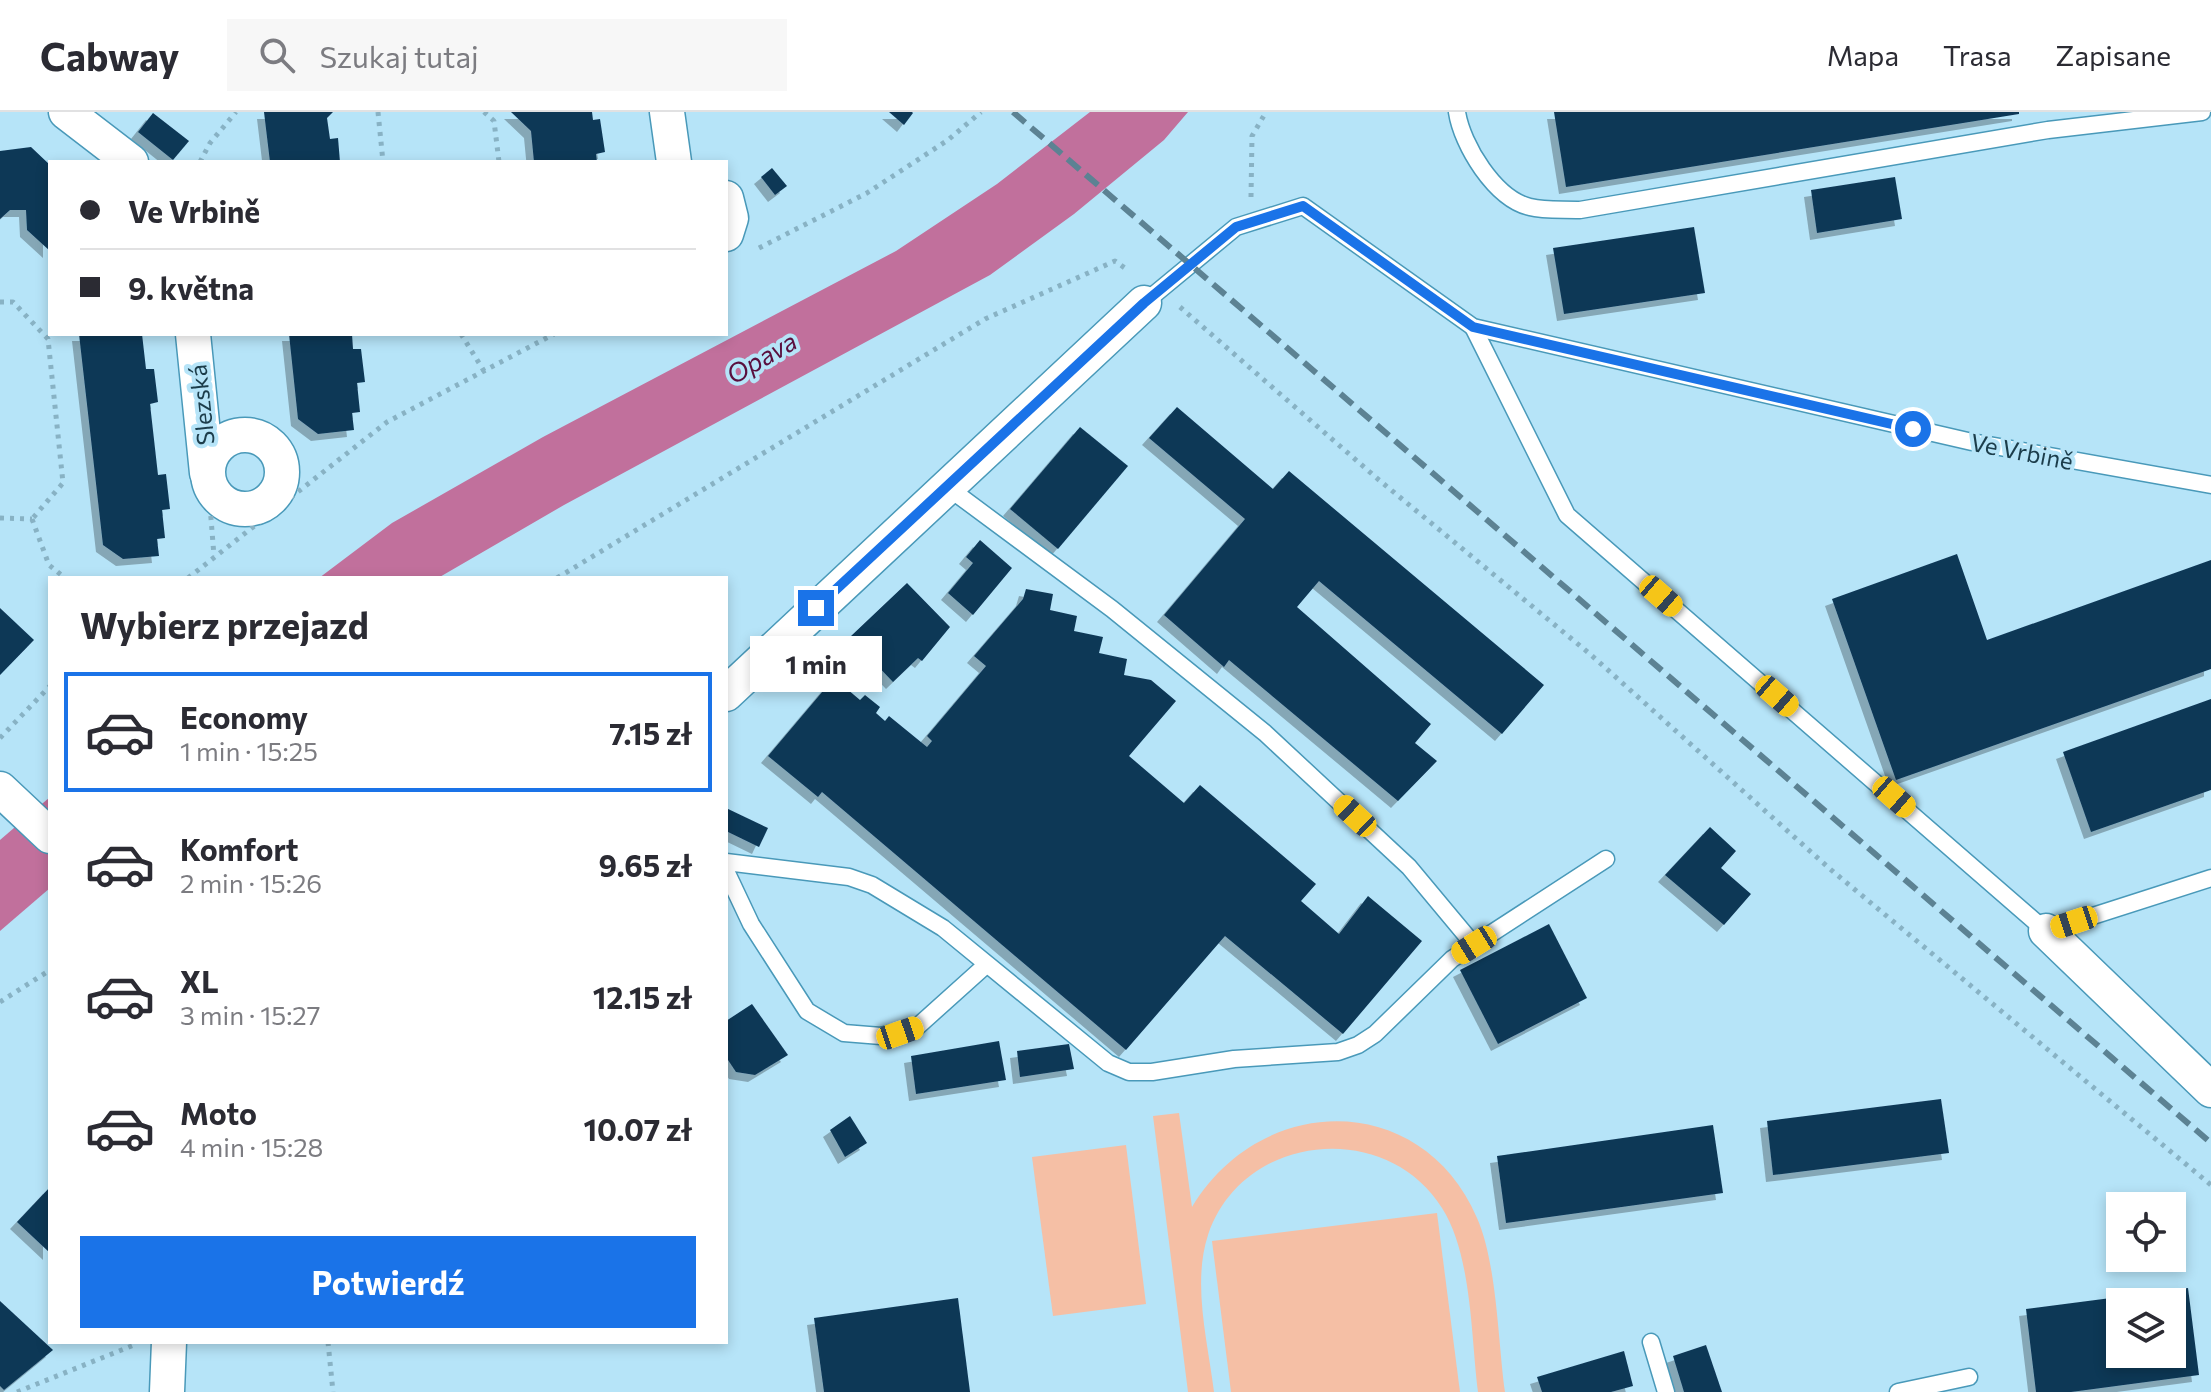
<!DOCTYPE html>
<html lang="pl">
<meta charset="utf-8">
<style>
body{margin:0;font-family:Commissioner,sans-serif;background:#f7f7f7;color:#2b2b33;height:100vh;display:flex;flex-direction:column;font-size:30px;white-space:nowrap}
*{box-sizing:border-box;margin:0}
p{font-size:26px;color:#7c7c81}
.icon{flex:none;width:44px;height:44px;fill:none;stroke:currentColor;stroke-width:2;stroke-linecap:round;stroke-linejoin:round}
.map{position:relative;flex:1;overflow:hidden}
.side{position:absolute;left:48px;top:464px;width:680px;height:768px;display:flex;flex-direction:column;background:#fff;border-radius:0px;box-shadow:0 4px 12px #0003}
.side>*{flex:none}
.top-card{position:absolute;left:48px;top:48px;width:680px;height:176px;border-radius:0px;box-shadow:0 4px 12px #0003;display:grid;align-content:center;height:176px;padding:0 32px;background:#fff}
.fabs{position:absolute;left:2106px;top:1080px;display:grid;gap:16px}
.fabs a{display:grid;place-items:center;width:80px;height:80px;border-radius:0px;background:#fff;box-shadow:0 4px 12px #0003;font-size:40px}
.end{position:absolute;width:36px;height:36px;margin:-18px;border:10px solid #1a73e8;background:#fff;box-shadow:0 0 0 4px #fff}
.from{border-radius:50%}
.bubble{position:absolute;height:56px;border-radius:0px;background:#fff;box-shadow:0 4px 12px #0003;font-size:26px;font-weight:700;line-height:56px;text-align:center}
.car{position:absolute;width:24px;height:48px;margin:-24px -12px;border-radius:10px;box-shadow:0 0 6px 2px #0007;background:linear-gradient(#f5c518 24%,#345 0 40%,#f5c518 0 76%,#345 0 86%,#f5c518 0)}
.top-card b{display:flex;align-items:center;gap:28px;height:76px;font-size:30px}
.top-card b+b{border-top:2px solid #e1e1e2}
.top-card i{width:20px;height:20px;background:#2b2b33}
ul{padding:0;list-style:none}
li{display:flex;align-items:center;gap:24px;height:120px;margin:0 16px 12px;padding:0 16px;border:4px solid transparent;border-radius:0px}
li div{flex:1}
li b{display:block;font-size:30px}
li em{font-style:normal;font-weight:700}
li.active{border-color:#1a73e8}
li>.icon{width:72px;height:72px;stroke-width:1.5}
h2{padding:0 32px;font-size:36px;line-height:96px}
.button{display:flex;gap:16px;margin-top:auto;padding:16px 32px}
.button a{flex:1;height:92px;border-radius:0px;background:#1a73e8;color:#fff;font-size:32px;font-weight:700;line-height:92px;text-align:center}
header{display:flex;align-items:center;gap:48px;box-sizing:border-box;height:112px;padding:0 40px;background:#fff;border-bottom:2px solid #e1e1e2}
header strong{font-size:38px}
nav{display:flex;gap:44px;margin-inline-start:auto;font-size:28px}
.search{width:560px;height:72px;background:#f7f7f7;display:flex;align-items:center;gap:20px;box-sizing:border-box;padding:0 28px;border-radius:0px;color:#7c7c81;font-size:30px}
.map>svg:first-child{display:block}
.green{fill:#f5bfa5}
.water{fill:#c1709c}
.building{fill:#0e3757;fill-rule:evenodd;filter:url(#shadow)}
.lines{fill:none;stroke-linecap:round;stroke-linejoin:round}
.service-casing{stroke:#4999b9;stroke-width:19}
.minor-casing{stroke:#4999b9;stroke-width:37}
.path{stroke:#88b2c4;stroke-width:5;stroke-dasharray:4 6;stroke-linecap:butt}
.service{stroke:#fff;stroke-width:16}
.minor{stroke:#fff;stroke-width:34}
.rail{stroke:#5c8293;stroke-width:6;stroke-dasharray:16 8;stroke-linecap:butt}
.route{stroke:#1a73e8;stroke-width:10}
.labels{text-anchor:middle;dominant-baseline:central;stroke-width:8;stroke-linejoin:round;paint-order:stroke}
.street-label{font-size:24px;fill:#1c3d4b;stroke:#b6e4f8}
.water-label{font-size:26px;font-style:italic;fill:#5a0f3e;stroke:#b6e4f8}
</style>
<header>
<strong>Cabway</strong>
<div class="search"><svg class="icon" aria-label="search" viewBox="0 0 24 24"><circle cx="10" cy="10" r="6"/><path d="M15 15l6 6"/></svg>Szukaj tutaj</div>
<nav><a>Mapa</a><a>Trasa</a><a>Zapisane</a></nav>
</header>
<div class="map">
<svg width="2211" height="1280" viewBox="0 0 2211 1280">
<defs>
<filter id="shadow"><feDropShadow dx="-7" dy="7" stdDeviation="0" flood-color="#0004"/></filter>
</defs>
<rect width="100%" height="100%" fill="#b6e4f8"/>
<g class="green">
<path d="M1179 1001 1192 1095C1261 980 1422 978 1477 1106 1497 1151 1498 1230 1505 1280H1478C1471 1225 1472 1143 1442 1096 1386 1006 1242 1021 1208 1123 1192 1172 1208 1230 1214 1280H1188L1153 1004Z"/>
<polygon points="1126,1033 1146,1192 1053,1204 1032,1045"/>
<polygon points="1437,1101 1460,1280 1231,1280 1212,1129"/>
</g>
<g class="water">
<polygon points="1090,0 1188,0 1164,28 1074,102 990,163 564,393 438,466 319,466 392,411 543,325 896,139 997,72"/>
<polygon points="50,685 50,776 0,819 0,728"/>
</g>
<g class="building">
<polygon points="264,0 333,0 327,6 330,27 338,26 340,50 270,50"/>
<polygon points="511,0 592,0 593,8 600,7 605,40 596,42 597,50 534,50 531,19"/>
<polygon points="889,0 912,0 913,1 904,13"/>
<polygon points="1554,0 2019,0 2019,2 1566,75"/>
<polygon points="153,1 189,29 173,48 138,20"/>
<polygon points="31,35 50,53 50,139 27,118 26,98 10,98 0,107 0,39"/>
<polygon points="772,56 787,74 775,83 761,65"/>
<polygon points="1895,65 1902,107 1817,121 1811,78"/>
<polygon points="1694,115 1705,181 1564,202 1553,136"/>
<polygon points="79,222 142,222 146,257 154,257 158,290 150,292 158,363 166,362 170,397 162,398 165,426 157,427 159,444 123,447 103,433"/>
<polygon points="289,222 352,222 353,237 361,237 365,270 357,271 360,300 352,301 354,318 318,322 298,307"/>
<polygon points="1177,295 1273,377 1289,359 1544,573 1502,622 1319,469 1297,495 1431,612 1415,631 1437,649 1398,689 1229,548 1224,555 1164,503 1245,407 1149,326"/>
<polygon points="1080,315 1128,354 1058,437 1010,397"/>
<polygon points="980,428 1012,456 973,503 948,481 973,451 966,445"/>
<polygon points="1957,442 1987,528 2211,448 2211,557 1896,668 1832,487"/>
<polygon points="907,471 950,515 922,549 918,546 893,570 850,525"/>
<polygon points="1026,477 1053,482 1050,498 1077,504 1074,519 1103,525 1099,541 1127,547 1124,563 1151,568 1176,589 1129,644 1184,691 1200,673 1316,772 1301,789 1339,822 1368,784 1422,829 1343,922 1225,824 1126,938 822,680 818,685 768,644 834,566 860,588 865,583 880,595 876,601 885,609 889,604 927,635 932,629 927,624 986,554 974,544 1023,487"/>
<polygon points="0,496 34,528 0,563"/>
<polygon points="2211,587 2211,678 2091,720 2063,640"/>
<polygon points="726,696 768,716 759,735 726,719"/>
<polygon points="1710,715 1736,739 1721,756 1751,782 1724,813 1665,763"/>
<polygon points="1549,812 1587,886 1498,932 1460,858"/>
<polygon points="752,892 788,943 755,963 736,960 726,945 726,909"/>
<polygon points="999,929 1006,968 916,982 911,944"/>
<polygon points="1069,932 1074,957 1020,965 1017,939"/>
<polygon points="1941,987 1949,1041 1773,1063 1767,1009"/>
<polygon points="850,1004 867,1031 845,1045 830,1018"/>
<polygon points="1713,1013 1723,1081 1506,1111 1497,1044"/>
<polygon points="50,1075 50,1141 17,1110"/>
<path d="M2188 1176 2199 1263 2071 1280H2036L2026 1197ZM2120 1190H2172V1242H2120Z"/>
<polygon points="958,1186 970,1280 824,1280 814,1206"/>
<polygon points="0,1189 53,1238 4,1278 0,1274"/>
<polygon points="1706,1233 1722,1280 1684,1280 1673,1244"/>
<polygon points="1624,1239 1633,1274 1611,1280 1542,1280 1537,1265"/>
</g>
<g class="lines">
<defs>
<g id="service">
<path d="M1457 0C1462 33 1495 87 1530 95 1545 99 1564 97 1580 98L2048 18 2202 0"/>
<polyline points="1144,191 1236,115 1303,94 1473,215 1972,330 2211,373"/>
<polyline points="1473,215 1567,403 2046,819 2211,766"/>
<polyline points="946,374 1112,497 1265,621 1409,755 1474,833"/>
<polyline points="726,750 849,765 872,773 943,816 1108,951 1129,960 1152,960 1234,947 1338,940 1358,933 1375,922 1452,847 1606,747"/>
<polyline points="726,759 751,812 807,899 844,921 881,924 917,915 986,853"/>
<polyline points="1651,1230 1666,1280"/>
<polyline points="1898,1280 1969,1265"/>
</g>
<g id="minor">
<polyline points="66,0 131,50"/>
<polyline points="667,0 674,50"/>
<polyline points="726,86 731,106 726,122"/>
<polyline points="193,222 207,361"/>
<circle cx="245" cy="360" r="37"/>
<polyline points="726,582 1144,191"/>
<polyline points="0,677 50,724"/>
<polyline points="2046,819 2211,978"/>
<polyline points="167,1280 169,1230"/>
</g>
</defs>
<use href="#service" class="service-casing"/>
<use href="#minor" class="minor-casing"/>
<g class="path">
<polyline points="378,0 383,50"/>
<polyline points="484,0 494,9 499,50"/>
<polyline points="200,50 210,31 236,0"/>
<polyline points="1251,85 1252,24 1266,0"/>
<polyline points="759,136 867,81 948,28 981,0"/>
<polyline points="0,190 13,190 48,227 63,371 32,407"/>
<polyline points="1180,195 1379,368 1590,542 1830,757 2211,1073"/>
<polyline points="461,222 484,259"/>
<polyline points="210,394 214,444"/>
<polyline points="0,406 32,407"/>
<polyline points="32,407 49,453 65,466"/>
<polyline points="188,466 387,310 554,222"/>
<polyline points="557,466 985,207 1115,149 1129,159"/>
<polyline points="0,626 50,574"/>
<polyline points="0,890 50,858"/>
<polyline points="328,1230 333,1280"/>
<polyline points="17,1280 134,1233"/>
</g>
<use href="#service" class="service"/>
<use href="#minor" class="minor"/>
<polyline class="rail" points="1013,0 2211,1031"/>
</g>
<g class="lines">
<polyline class="route" points="816,496 1144,191 1236,115 1303,94 1473,215 1913,317"/>
</g>
<g class="labels">
<g class="street-label">
<text transform="translate(201 293) rotate(-96)">Slezská</text>
<text transform="translate(2022 339) rotate(11)">Ve Vrbině</text>
</g>
<g class="water-label">
<text transform="translate(761 245) rotate(-30)">Opava</text>
</g>
</g>
</svg>
<div class="fabs">
<a><svg class="icon" aria-label="locate" viewBox="0 0 24 24"><circle cx="12" cy="12" r="6"/><path d="M12 2v4M12 18v4M2 12h4M18 12h4"/></svg></a>
<a><svg class="icon" aria-label="layers" viewBox="0 0 24 24"><path d="M12 4l9 5-9 5-9-5zM3 14l9 5 9-5"/></svg></a>
</div>
<i class="end from" style="left:1913px;top:317px"></i>
<i class="end" style="left:816px;top:496px"></i>
<div class="bubble" style="left:750px;top:524px;width:132px">1 min</div>
<i class="car" style="left:1661px;top:484px;rotate:131deg"></i>
<i class="car" style="left:1777px;top:584px;rotate:131deg"></i>
<i class="car" style="left:1894px;top:685px;rotate:131deg"></i>
<i class="car" style="left:1355px;top:704px;rotate:313deg"></i>
<i class="car" style="left:2074px;top:810px;rotate:252deg"></i>
<i class="car" style="left:1474px;top:833px;rotate:238deg"></i>
<i class="car" style="left:900px;top:921px;rotate:71deg"></i>
<div class="top-card">
<b><i class="from"></i>Ve Vrbině</b>
<b><i></i>9. května</b>
</div>
<section class="side">
<h2>Wybierz przejazd</h2>
<ul>
<li class="active"><svg class="icon" aria-label="car" viewBox="0 0 24 24"><path d="M5 17H2v-5l4-1 3-4h7l3 4 3 1v5h-3M9 17h6M6 11h13"/><circle cx="7" cy="17" r="2"/><circle cx="17" cy="17" r="2"/></svg><div><b>Economy</b><p>1 min · 15:25</p></div><em>7.15 zł</em></li>
<li><svg class="icon" aria-label="car" viewBox="0 0 24 24"><path d="M5 17H2v-5l4-1 3-4h7l3 4 3 1v5h-3M9 17h6M6 11h13"/><circle cx="7" cy="17" r="2"/><circle cx="17" cy="17" r="2"/></svg><div><b>Komfort</b><p>2 min · 15:26</p></div><em>9.65 zł</em></li>
<li><svg class="icon" aria-label="car" viewBox="0 0 24 24"><path d="M5 17H2v-5l4-1 3-4h7l3 4 3 1v5h-3M9 17h6M6 11h13"/><circle cx="7" cy="17" r="2"/><circle cx="17" cy="17" r="2"/></svg><div><b>XL</b><p>3 min · 15:27</p></div><em>12.15 zł</em></li>
<li><svg class="icon" aria-label="car" viewBox="0 0 24 24"><path d="M5 17H2v-5l4-1 3-4h7l3 4 3 1v5h-3M9 17h6M6 11h13"/><circle cx="7" cy="17" r="2"/><circle cx="17" cy="17" r="2"/></svg><div><b>Moto</b><p>4 min · 15:28</p></div><em>10.07 zł</em></li>
</ul>
<div class="button"><a>Potwierdź</a></div>
</section>
</div>
